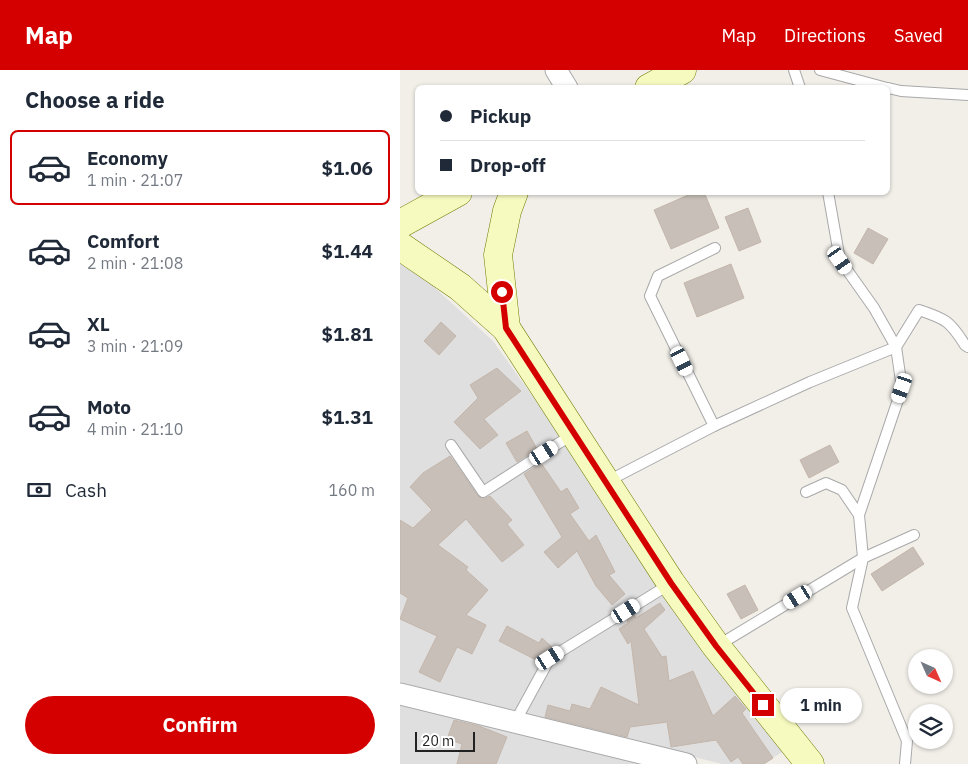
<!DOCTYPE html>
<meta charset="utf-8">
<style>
body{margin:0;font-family:"IBM Plex Sans",sans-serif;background:#f2f2f3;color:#1f2937;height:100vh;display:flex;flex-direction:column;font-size:19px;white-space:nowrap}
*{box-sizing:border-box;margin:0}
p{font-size:16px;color:#747a83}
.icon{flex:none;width:28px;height:28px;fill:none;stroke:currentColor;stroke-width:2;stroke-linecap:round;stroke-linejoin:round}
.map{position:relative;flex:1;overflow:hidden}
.drawer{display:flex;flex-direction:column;background:#fff;width:400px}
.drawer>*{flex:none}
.banner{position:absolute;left:15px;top:15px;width:475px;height:110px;border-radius:8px;box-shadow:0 1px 4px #0004;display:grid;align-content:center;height:110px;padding:0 25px;background:#fff}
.needle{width:32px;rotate:135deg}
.buttons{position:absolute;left:508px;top:579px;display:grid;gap:10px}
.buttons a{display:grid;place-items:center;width:45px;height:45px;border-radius:50%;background:#fff;box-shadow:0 1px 4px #0004;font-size:25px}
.scale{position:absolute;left:15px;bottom:12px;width:60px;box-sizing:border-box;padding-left:5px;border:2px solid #222;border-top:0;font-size:14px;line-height:18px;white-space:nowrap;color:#222;-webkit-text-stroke:4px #fff;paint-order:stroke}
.end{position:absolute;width:22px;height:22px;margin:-11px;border:6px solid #d40000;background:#fff;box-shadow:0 0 0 2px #fff}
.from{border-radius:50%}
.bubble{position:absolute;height:35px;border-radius:18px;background:#fff;box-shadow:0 1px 4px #0004;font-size:16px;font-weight:700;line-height:35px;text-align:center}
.car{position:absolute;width:15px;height:30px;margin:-15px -8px;border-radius:6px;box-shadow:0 0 4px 1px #0007;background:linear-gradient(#fff 24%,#345 0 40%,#fff 0 76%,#345 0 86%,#fff 0)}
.banner b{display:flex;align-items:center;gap:18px;height:48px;font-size:19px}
.banner b+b{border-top:1px solid #e0e1e3}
.banner i{width:12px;height:12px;background:#1f2937}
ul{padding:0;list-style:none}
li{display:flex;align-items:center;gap:15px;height:75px;margin:0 10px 8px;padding:0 15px;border:2px solid transparent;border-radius:8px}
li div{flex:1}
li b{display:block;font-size:19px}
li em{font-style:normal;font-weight:700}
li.current{border-color:#d40000}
li>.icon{width:45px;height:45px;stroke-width:1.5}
h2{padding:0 25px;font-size:22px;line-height:60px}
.pay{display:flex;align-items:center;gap:12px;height:55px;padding:0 25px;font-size:19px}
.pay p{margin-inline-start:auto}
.cta{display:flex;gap:10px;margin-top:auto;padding:10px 25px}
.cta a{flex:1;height:58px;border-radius:30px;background:#d40000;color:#fff;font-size:20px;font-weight:700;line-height:58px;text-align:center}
header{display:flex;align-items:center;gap:30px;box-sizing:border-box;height:70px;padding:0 25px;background:#d40000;color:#fff}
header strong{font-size:24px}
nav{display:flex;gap:28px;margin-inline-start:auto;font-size:18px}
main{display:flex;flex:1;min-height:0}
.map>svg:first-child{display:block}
.residential{fill:#e0dfdf}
.building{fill:#c7bfb8;stroke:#c4b6ab}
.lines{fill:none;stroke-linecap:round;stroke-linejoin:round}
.lane-casing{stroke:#a9a9a9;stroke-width:12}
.street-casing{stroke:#a9a9a9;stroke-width:23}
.secondary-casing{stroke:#707d05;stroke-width:29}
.lane{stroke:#fff;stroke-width:10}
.street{stroke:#fff;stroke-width:21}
.secondary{stroke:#f7fabf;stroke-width:28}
.route{stroke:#d40000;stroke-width:6}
</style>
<header>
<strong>Map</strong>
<nav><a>Map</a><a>Directions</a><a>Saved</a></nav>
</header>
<main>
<section class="drawer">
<h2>Choose a ride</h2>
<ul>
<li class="current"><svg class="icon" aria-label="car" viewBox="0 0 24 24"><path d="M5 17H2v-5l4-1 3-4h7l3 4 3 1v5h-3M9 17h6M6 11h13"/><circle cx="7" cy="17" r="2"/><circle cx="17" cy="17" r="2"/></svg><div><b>Economy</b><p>1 min · 21:07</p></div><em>$1.06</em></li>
<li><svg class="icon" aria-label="car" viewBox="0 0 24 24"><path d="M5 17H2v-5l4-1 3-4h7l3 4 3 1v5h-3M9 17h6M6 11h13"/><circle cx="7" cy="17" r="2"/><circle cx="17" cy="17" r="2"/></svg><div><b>Comfort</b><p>2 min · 21:08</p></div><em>$1.44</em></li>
<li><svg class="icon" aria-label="car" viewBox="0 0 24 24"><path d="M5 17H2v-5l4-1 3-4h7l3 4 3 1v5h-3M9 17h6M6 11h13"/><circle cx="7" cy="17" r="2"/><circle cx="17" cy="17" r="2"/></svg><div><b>XL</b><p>3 min · 21:09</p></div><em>$1.81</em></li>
<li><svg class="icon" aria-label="car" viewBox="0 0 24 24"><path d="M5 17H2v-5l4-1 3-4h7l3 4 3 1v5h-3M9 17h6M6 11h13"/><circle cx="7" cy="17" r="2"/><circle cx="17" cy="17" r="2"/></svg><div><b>Moto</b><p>4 min · 21:10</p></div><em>$1.31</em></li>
</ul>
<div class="pay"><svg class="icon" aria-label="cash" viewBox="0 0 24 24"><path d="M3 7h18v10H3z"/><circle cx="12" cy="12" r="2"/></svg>Cash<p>160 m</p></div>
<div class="cta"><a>Confirm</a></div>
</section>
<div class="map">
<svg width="568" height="694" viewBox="0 0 568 694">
<rect width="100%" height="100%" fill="#f2efe9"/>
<g class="residential">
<polygon points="0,189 11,196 93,271 386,680 362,694 322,694 0,612"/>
<polygon points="0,628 287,694 0,694"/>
</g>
<g class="building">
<polygon points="295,122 304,122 319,158 271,179 254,140"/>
<polygon points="348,138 361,172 339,181 325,147"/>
<polygon points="468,158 488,169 473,194 454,183"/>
<polygon points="331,194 344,228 297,247 284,213"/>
<polygon points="41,252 56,266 39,285 24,271"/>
<polygon points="97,298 121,321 84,349 98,365 80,379 54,352 78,328 70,315"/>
<polygon points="127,361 137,379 117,392 106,373"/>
<polygon points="430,375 439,392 409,408 400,390"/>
<polygon points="50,386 78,426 83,429 90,426 112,450 107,454 124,475 102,492 66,449 38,475 68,497 66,500 88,520 66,545 86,555 72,584 57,577 40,612 19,602 37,566 0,549 8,528 0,523 0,450 13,458 32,440 10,417 23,403"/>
<polygon points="141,393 161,422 167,418 179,438 170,444 189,471 196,465 215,502 209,505 225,524 212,535 196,516 177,481 158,498 144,482 162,467 124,404"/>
<polygon points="513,477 524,494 482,521 471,504"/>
<polygon points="345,515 358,540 341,549 327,524"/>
<polygon points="260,533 265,540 244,559 262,587 266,586 269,611 293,601 313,646 335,626 346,639 342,643 373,688 364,694 343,694 338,687 331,692 316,670 271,677 267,652 230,657 227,667 145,647 148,635 170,641 172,634 190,639 201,617 239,635 231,571 228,574 219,559 228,553 227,548 234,544 236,548"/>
<polygon points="107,556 139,573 142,568 153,578 144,584 140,592 99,571"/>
<polygon points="54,650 79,656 107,667 96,694 57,694 62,674 47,669"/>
</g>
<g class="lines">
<defs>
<g id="lane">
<polyline points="394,0 400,18"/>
<polyline points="420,0 487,18"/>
<polyline points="488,18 501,21 568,25"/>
<polyline points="428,122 440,190 474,238 496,277 502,318 459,445 463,488 452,538 507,671 505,694"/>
<polyline points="314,356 250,226 258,206 315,178"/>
<polyline points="51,375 83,422 173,364"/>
<path d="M206 412 314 356 410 312 496 277 519 240C546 249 550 251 565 275L568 277"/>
<polyline points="406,422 426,413 442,420 459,445"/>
<polyline points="317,576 463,488 514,465"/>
<polyline points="115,652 150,588 270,514"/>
</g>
<g id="street">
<polyline points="156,0 167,18"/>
<polyline points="0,624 286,694"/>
</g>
<g id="secondary">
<polyline points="249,18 282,0"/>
<polyline points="0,154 58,122"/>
<polyline points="0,176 60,217 106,258 271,513 316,576 410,694"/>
<polyline points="106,258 98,185 107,141 114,122"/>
</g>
</defs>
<use href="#lane" class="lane-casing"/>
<use href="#street" class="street-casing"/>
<use href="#secondary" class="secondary-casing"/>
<use href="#lane" class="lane"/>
<use href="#street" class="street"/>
<use href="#secondary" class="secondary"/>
</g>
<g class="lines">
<polyline class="route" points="102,222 106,258 271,513 316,576 363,635"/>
</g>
</svg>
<div class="buttons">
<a><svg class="needle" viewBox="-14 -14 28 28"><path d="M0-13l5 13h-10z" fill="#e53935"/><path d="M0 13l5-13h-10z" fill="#747a83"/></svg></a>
<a><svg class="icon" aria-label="layers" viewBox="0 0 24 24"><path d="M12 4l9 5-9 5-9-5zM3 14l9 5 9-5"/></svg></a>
</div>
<div class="scale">20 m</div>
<i class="end from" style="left:102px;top:222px"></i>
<i class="end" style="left:363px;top:635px"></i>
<div class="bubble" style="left:380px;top:618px;width:82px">1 min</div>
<i class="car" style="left:440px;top:190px;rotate:145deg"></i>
<i class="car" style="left:282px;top:291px;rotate:154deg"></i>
<i class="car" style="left:502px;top:318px;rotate:199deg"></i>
<i class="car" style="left:144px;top:383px;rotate:57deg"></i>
<i class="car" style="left:398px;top:527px;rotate:239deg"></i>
<i class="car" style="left:226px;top:541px;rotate:58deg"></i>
<i class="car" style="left:150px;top:588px;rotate:58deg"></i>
<div class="banner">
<b><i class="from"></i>Pickup</b>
<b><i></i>Drop-off</b>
</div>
</div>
</main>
